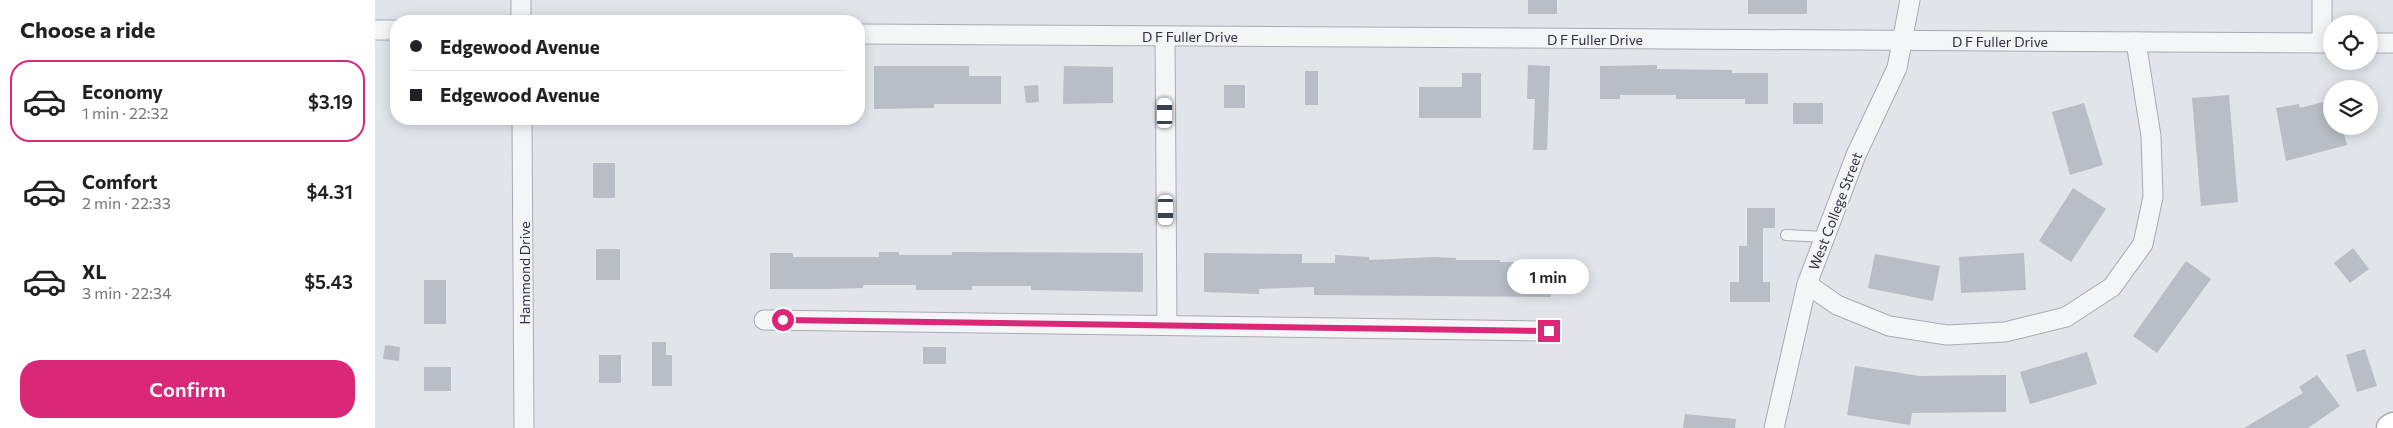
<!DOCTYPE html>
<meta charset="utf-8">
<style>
body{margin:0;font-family:Commissioner,sans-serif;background:#f2f2f2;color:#202124;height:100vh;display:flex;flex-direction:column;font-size:19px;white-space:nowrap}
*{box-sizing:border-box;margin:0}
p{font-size:16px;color:#757577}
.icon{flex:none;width:28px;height:28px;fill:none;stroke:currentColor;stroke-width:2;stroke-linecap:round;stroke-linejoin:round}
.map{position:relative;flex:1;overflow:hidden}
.sheet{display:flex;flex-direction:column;background:#fff;width:375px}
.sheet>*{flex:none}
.top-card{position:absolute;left:15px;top:15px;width:475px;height:110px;border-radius:20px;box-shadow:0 2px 12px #0003;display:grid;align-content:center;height:110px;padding:0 20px;background:#fff}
.fabs{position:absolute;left:1948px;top:15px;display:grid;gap:10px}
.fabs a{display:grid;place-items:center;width:55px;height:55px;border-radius:50%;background:#fff;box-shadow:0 2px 12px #0003;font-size:25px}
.end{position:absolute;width:22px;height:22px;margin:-11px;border:6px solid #db2777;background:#fff;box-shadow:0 0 0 2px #fff}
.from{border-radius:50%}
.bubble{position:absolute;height:35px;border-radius:18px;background:#fff;box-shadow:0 2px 12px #0003;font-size:16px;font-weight:600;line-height:35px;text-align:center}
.car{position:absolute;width:15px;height:30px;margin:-15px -8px;border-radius:6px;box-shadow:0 0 4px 1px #0007;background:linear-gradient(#fff 24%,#345 0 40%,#fff 0 76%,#345 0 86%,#fff 0)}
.top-card b{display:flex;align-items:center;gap:18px;height:48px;font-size:19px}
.top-card b+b{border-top:1px solid #e0e0e0}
.top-card i{width:12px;height:12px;background:#202124}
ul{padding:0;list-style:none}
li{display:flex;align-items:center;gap:15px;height:82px;margin:0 10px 8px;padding:0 10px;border:2px solid transparent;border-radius:20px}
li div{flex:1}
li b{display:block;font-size:19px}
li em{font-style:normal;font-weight:600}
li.current{border-color:#db2777}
li>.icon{width:45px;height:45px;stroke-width:1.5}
h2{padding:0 20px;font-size:22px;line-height:60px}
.button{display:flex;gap:10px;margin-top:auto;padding:10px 20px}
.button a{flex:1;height:58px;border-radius:20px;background:#db2777;color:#fff;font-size:20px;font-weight:600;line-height:58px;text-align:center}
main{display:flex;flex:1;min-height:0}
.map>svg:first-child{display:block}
.building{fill:#b9bdc5}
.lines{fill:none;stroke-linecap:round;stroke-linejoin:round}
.lane-casing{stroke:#a7abb3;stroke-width:12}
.street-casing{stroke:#a7abb3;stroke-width:21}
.secondary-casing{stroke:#a7abb3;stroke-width:29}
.lane{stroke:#f4f5f7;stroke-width:10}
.street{stroke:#f4f5f7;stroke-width:19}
.secondary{stroke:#fff;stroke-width:26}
.route{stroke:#db2777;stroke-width:6}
.labels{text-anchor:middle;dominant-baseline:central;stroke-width:4.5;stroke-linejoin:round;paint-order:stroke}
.street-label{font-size:14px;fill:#2b313f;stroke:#f1f3f6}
</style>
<main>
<section class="sheet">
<h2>Choose a ride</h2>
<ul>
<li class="current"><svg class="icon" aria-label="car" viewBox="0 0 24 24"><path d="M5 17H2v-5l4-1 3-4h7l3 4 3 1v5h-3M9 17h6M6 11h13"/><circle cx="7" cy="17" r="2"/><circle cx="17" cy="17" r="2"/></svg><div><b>Economy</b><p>1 min · 22:32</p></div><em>$3.19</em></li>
<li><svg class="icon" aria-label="car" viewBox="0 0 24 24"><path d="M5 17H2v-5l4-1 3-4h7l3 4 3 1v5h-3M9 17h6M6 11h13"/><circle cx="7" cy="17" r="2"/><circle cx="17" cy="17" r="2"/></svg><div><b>Comfort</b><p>2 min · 22:33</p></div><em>$4.31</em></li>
<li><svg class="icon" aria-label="car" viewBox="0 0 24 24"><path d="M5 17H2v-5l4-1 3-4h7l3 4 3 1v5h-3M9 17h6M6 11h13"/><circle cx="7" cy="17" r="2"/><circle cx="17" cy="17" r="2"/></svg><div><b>XL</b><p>3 min · 22:34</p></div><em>$5.43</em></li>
</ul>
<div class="button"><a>Confirm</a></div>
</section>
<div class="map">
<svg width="2018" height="428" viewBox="0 0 2018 428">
<rect width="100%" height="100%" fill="#e1e4e9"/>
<g class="building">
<rect x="1153" y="0" width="29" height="14"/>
<rect x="1373" y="0" width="59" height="14"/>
<polygon points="1153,65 1175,66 1172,150 1158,150 1160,99 1152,99"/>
<polygon points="1282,65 1282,69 1357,70 1357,73 1393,73 1393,104 1370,104 1370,99 1301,99 1301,95 1245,95 1245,99 1225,99 1225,66"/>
<polygon points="499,66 594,66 594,76 626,76 626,104 559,104 559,108 499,109"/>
<polygon points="689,66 738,67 738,103 688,104"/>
<rect x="930" y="71" width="13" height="34"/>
<polygon points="1087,73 1106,73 1106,118 1044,118 1044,87 1087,87"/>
<polygon points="663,85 664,102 651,103 649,86"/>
<rect x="849" y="85" width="21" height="23"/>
<polygon points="1854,95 1863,202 1826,206 1817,98"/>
<polygon points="1956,100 1956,126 1967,126 1972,145 1911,161 1901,108 1924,104 1925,108"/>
<rect x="1418" y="103" width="30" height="21"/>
<polygon points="1709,103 1728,165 1695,175 1677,112"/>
<rect x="218" y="163" width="22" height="35"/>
<polygon points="1698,188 1731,209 1696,262 1664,241"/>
<polygon points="1372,208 1400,208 1400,228 1388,228 1388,282 1395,282 1395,302 1355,302 1355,282 1364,282 1364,246 1372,246"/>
<polygon points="1978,248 1994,269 1975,283 1959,263"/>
<rect x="221" y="249" width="24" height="31"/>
<polygon points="504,252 524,252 524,255 577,255 577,252 768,253 768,292 656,290 656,286 597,286 597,290 541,290 541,285 488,285 488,288 453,289 395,289 395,253 418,253 418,257 504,257"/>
<polygon points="829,253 927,254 927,263 960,263 960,255 994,257 994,260 1059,257 1081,258 1081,260 1125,260 1125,262 1163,262 1163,260 1176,260 1176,297 939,295 939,287 884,289 884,294 829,292"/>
<polygon points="1649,253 1651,290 1586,293 1584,257"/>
<polygon points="1500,254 1565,266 1558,301 1493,288"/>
<polygon points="1811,261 1836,279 1782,353 1758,336"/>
<rect x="49" y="280" width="22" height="44"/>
<polygon points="277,342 291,342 291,355 297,355 297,386 277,386"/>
<polygon points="10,345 25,347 24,361 8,359"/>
<rect x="548" y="347" width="23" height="17"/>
<polygon points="1990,349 2002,386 1982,392 1971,355"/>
<polygon points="1712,352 1722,384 1655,404 1645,372"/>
<rect x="224" y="355" width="22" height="28"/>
<polygon points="1480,366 1545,376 1631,375 1631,412 1537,413 1535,425 1472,415"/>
<rect x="49" y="367" width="27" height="24"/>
<polygon points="1942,375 1965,406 1933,428 1869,428 1928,393 1924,387"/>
<polygon points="1310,414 1361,419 1360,428 1308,428"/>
</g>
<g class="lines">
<defs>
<polyline id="lane" points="1411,235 1450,237"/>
<g id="street">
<polyline points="146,0 146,21"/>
<polyline points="0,30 21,30"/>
<polyline points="484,34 1956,43"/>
<polyline points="790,36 792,325"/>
<polyline points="1947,43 1947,0"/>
<polyline points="1994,43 2018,43"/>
<polyline points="147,119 149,428"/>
<polyline points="1432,284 1462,305 1514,326 1572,335 1630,332 1691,317 1737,287 1768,244 1778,197 1776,136 1761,42"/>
<polyline points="389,320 1174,331"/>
<polyline points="1399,428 1432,284 1481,155 1522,68 1535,0"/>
</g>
<polyline id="secondary" points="2015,428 2018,426"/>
</defs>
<use href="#lane" class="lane-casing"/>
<use href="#street" class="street-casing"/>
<use href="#secondary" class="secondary-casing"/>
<use href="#lane" class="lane"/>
<use href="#street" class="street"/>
<use href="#secondary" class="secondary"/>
</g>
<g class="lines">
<polyline class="route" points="408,320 1174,331"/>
</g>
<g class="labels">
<g class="street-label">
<text x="815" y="36">D F Fuller Drive</text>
<text x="1220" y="39">D F Fuller Drive</text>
<text x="1625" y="41">D F Fuller Drive</text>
<text transform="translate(1460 211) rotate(-69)">West College Street</text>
<text transform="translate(149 273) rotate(-90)">Hammond Drive</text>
</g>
</g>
</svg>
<div class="fabs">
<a><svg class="icon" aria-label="locate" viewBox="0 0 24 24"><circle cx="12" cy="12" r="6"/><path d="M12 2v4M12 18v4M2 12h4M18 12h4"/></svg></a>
<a><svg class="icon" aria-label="layers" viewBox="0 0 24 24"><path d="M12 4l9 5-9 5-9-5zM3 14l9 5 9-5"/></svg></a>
</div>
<i class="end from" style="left:408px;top:320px"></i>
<i class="end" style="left:1174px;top:331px"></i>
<div class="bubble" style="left:1132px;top:259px;width:82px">1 min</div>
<i class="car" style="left:790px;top:113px;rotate:0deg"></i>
<i class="car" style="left:791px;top:210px;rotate:180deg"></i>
<div class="top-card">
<b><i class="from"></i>Edgewood Avenue</b>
<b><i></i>Edgewood Avenue</b>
</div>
</div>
</main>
